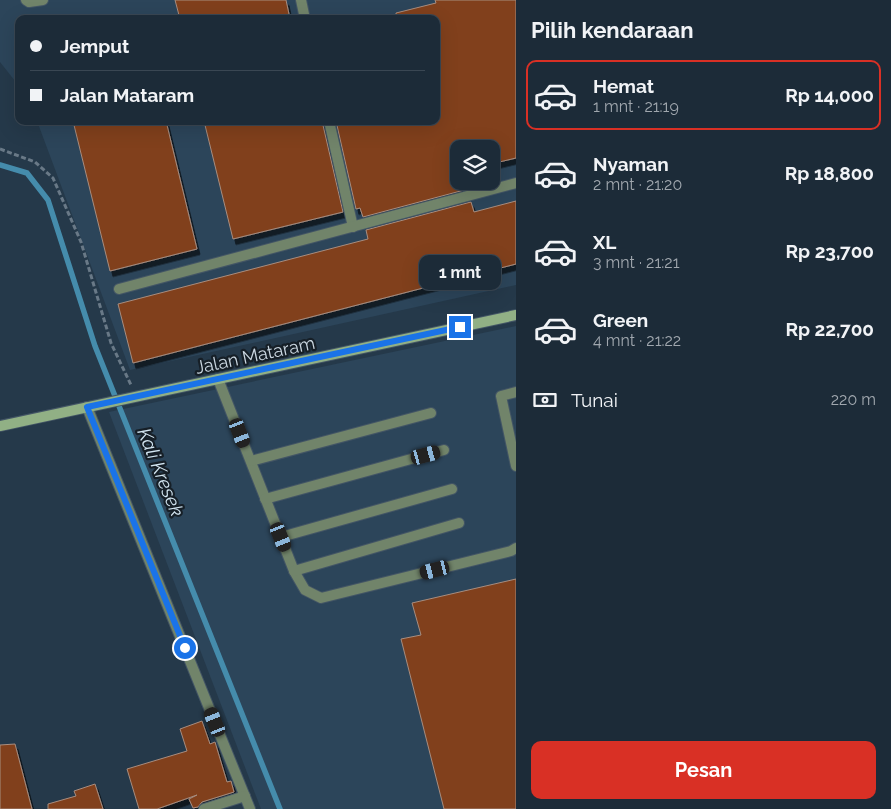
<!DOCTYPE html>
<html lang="id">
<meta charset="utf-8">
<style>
body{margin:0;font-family:Raleway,sans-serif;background:#253340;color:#f1f3f6;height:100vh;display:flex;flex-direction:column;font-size:19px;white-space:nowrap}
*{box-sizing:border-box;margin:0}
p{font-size:16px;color:#a0a7ae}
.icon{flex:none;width:28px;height:28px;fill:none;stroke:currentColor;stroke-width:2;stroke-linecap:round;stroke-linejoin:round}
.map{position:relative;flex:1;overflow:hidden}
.drawer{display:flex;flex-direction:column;background:#1c2b38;width:375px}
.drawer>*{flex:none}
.banner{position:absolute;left:15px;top:15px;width:425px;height:110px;border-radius:10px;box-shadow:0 5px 20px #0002,0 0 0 1px #3a4753;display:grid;align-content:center;height:110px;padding:0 15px;background:#1c2b38}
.controls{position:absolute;left:450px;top:140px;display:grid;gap:10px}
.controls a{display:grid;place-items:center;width:50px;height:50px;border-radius:10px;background:#1c2b38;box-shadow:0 5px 20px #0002,0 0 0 1px #3a4753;font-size:25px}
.end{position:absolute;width:22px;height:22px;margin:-11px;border:6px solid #1a73e8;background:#fff;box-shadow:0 0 0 2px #fff}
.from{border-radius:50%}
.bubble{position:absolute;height:35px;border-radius:10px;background:#1c2b38;box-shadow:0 5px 20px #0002,0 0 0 1px #3a4753;font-size:16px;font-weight:700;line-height:35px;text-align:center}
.car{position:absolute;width:15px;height:30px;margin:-15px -8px;border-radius:6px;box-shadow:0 0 4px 1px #0007;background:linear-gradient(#222 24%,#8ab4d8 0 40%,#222 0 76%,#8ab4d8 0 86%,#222 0)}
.banner b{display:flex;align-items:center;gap:18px;height:48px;font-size:19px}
.banner b+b{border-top:1px solid #3a4753}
.banner i{width:12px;height:12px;background:#f1f3f6}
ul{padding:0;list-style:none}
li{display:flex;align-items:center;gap:15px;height:70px;margin:0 10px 8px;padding:0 5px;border:2px solid transparent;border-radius:10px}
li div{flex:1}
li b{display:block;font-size:19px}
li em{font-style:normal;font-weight:700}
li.selected{border-color:#d93025}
li>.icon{width:45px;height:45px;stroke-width:1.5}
h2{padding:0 15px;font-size:22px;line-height:60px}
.pay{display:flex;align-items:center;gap:12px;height:55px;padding:0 15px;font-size:19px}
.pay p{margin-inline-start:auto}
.action{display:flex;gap:10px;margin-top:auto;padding:10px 15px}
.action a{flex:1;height:58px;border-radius:10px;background:#d93025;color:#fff;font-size:20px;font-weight:700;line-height:58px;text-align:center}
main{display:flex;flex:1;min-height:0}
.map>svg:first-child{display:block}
.built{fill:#2c455a;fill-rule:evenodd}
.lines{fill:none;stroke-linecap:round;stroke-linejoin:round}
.stream{stroke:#458cac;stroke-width:5.5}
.building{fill:#81401c;stroke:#a88d7f;filter:url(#shadow)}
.service-casing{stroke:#435565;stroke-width:12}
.minor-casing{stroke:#435565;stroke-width:12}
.secondary-casing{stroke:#435565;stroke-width:12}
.path{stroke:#697987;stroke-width:3;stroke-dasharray:5 2.5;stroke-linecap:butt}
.service{stroke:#71846a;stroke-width:10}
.minor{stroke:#71846a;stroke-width:10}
.secondary{stroke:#91b085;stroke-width:10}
.route{stroke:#1a73e8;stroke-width:6}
.labels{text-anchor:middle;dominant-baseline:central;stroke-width:4.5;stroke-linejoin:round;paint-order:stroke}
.street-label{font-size:18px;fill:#cad6e0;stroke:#161f27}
.water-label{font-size:19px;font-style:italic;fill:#d3e6f2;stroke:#161f27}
</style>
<main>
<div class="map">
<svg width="516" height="809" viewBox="0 0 516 809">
<defs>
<filter id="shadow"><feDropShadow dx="3" dy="5.5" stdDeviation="0" flood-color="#0009"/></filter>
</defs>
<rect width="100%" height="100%" fill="#25394a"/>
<g class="built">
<path d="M0 0H516V285L130 370 37 121H436V19H19V86L0 62ZM459 149H491V181H459Z"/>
<polygon points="516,326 516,809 261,809 109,412"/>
</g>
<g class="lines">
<polyline class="stream" points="0,165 27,173 48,200 95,346 280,809"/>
</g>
<g class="building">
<polygon points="175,0 286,0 290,19 180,19"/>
<polygon points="435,0 516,0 516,158 491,164 491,149 459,149 459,181 466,181 468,189 363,217 360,208 356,209 336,121 436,121 436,19 396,19 396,13 436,3"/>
<polygon points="73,121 166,121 197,249 110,271"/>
<polygon points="204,121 322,121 343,212 233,239"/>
<polygon points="516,201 516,264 133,363 118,304 368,239 366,230 471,202 474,212"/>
<polygon points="516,579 516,809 444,809 401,639 421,635 412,603"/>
<polygon points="202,721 210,744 215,742 227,782 231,781 234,792 202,802 198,807 193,808 189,799 197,795 157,809 139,809 127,769 187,751 180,729"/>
<polygon points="15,744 32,809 0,809 0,745"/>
<polygon points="95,784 103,809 48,809 48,804 76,796 74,791"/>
</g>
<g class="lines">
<defs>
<g id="service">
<polyline points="26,0 29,2 43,0"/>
<polyline points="301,0 305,19"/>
<polyline points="329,121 353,227"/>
<polyline points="119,289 516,183"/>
<polyline points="218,379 294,571 305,590 321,598 511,551 516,548"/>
<polyline points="516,392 501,396 516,466"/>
<polyline points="251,461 431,413"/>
<polyline points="265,499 444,450"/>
<polyline points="281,537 452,489"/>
<polyline points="294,571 459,523"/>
</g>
<g id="minor">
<polyline points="87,407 250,809"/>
<polyline points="204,809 245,796"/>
</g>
<polyline id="secondary" points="0,426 516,315"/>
</defs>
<use href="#service" class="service-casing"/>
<use href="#minor" class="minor-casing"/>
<use href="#secondary" class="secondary-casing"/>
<polyline class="path" points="0,149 35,162 53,178 81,242 111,343 131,385"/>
<use href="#service" class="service"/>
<use href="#minor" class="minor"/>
<use href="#secondary" class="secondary"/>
</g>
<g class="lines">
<polyline class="route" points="185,648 87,407 460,327"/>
</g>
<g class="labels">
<g class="street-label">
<text transform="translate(255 355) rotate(-12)">Jalan Mataram</text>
</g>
<g class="water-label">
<text transform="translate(161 472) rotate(68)">Kali Kresek</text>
</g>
</g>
</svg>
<div class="controls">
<a><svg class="icon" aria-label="layers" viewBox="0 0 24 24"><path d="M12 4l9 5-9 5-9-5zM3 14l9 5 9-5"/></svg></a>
</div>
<i class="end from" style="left:185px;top:648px"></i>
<i class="end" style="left:460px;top:327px"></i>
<div class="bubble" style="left:419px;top:255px;width:82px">1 mnt</div>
<i class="car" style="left:240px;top:433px;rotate:159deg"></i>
<i class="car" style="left:426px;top:455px;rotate:75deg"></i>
<i class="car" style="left:281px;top:537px;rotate:158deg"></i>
<i class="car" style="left:435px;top:570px;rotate:256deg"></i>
<i class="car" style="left:215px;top:722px;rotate:338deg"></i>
<div class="banner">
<b><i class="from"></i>Jemput</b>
<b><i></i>Jalan Mataram</b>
</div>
</div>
<section class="drawer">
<h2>Pilih kendaraan</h2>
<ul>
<li class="selected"><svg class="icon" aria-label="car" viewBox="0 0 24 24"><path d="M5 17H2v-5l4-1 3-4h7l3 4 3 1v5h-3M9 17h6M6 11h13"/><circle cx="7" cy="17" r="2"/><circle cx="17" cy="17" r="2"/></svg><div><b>Hemat</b><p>1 mnt · 21:19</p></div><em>Rp 14,000</em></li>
<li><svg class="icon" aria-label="car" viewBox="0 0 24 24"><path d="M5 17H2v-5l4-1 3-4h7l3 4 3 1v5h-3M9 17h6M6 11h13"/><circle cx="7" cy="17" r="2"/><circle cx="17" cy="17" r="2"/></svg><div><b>Nyaman</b><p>2 mnt · 21:20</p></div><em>Rp 18,800</em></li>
<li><svg class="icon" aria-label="car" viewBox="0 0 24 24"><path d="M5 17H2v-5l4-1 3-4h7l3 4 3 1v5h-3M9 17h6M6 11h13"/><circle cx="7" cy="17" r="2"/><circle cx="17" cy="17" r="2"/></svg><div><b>XL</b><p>3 mnt · 21:21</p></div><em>Rp 23,700</em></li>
<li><svg class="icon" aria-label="car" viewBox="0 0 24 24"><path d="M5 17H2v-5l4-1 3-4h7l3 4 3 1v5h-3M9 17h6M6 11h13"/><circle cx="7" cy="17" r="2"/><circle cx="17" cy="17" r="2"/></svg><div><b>Green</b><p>4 mnt · 21:22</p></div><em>Rp 22,700</em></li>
</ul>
<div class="pay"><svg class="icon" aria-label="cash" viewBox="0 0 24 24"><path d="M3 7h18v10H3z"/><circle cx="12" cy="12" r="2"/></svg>Tunai<p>220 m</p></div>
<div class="action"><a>Pesan</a></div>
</section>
</main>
